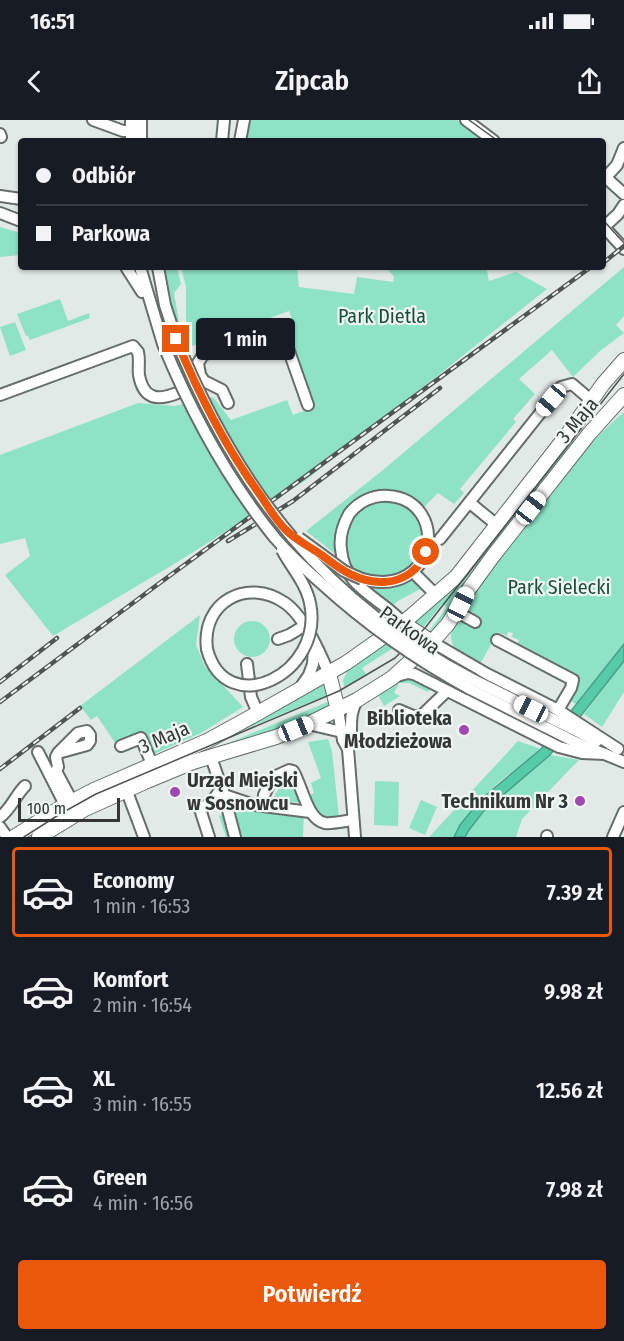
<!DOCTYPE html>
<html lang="pl">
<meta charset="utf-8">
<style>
body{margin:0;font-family:"Fira Sans Condensed",sans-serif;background:#242831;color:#f1f3f6;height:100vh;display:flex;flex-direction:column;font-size:22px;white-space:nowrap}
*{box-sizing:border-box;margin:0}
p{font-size:20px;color:#9ea1a6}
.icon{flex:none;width:33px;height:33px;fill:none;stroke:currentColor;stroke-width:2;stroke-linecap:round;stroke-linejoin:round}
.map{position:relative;height:717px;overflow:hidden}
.drawer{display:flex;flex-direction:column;background:#171b24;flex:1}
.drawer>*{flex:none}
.hud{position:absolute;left:18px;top:18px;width:588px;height:132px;border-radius:6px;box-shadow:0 2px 4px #0004;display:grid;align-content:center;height:132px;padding:0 18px;background:#171b24}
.scale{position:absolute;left:18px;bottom:15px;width:102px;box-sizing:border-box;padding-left:6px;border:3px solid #343736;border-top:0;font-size:16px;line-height:21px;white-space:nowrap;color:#343736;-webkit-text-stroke:4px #eff7f4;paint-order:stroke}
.end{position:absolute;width:27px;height:27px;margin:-14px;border:8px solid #ea580c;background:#fff;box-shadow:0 0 0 3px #fff}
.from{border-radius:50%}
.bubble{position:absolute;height:42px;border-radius:6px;background:#171b24;box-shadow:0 2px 4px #0004;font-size:20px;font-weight:600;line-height:42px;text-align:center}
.car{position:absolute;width:18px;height:36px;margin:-18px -9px;border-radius:8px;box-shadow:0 0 4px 2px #0007;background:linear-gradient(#fff 24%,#345 0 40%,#fff 0 76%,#345 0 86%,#fff 0)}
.hud b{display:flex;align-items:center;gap:21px;height:57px;font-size:22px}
.hud b+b{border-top:2px solid #363941}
.hud i{width:15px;height:15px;background:#f1f3f6}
ul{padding:10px 0 0;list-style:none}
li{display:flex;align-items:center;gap:18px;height:90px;margin:0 12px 9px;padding:0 6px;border:3px solid transparent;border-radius:6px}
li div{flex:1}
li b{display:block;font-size:22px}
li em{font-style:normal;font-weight:600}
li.current{border-color:#ea580c}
li>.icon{width:54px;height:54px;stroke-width:1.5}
.primary-button{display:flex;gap:12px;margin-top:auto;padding:12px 18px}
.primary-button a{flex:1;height:69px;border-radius:6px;background:#ea580c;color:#fff;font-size:24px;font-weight:600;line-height:69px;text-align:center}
.status{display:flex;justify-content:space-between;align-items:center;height:42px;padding:0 30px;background:#171b24;direction:ltr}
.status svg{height:16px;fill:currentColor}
header{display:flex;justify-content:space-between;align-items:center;height:78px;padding:0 18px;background:#171b24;font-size:27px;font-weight:600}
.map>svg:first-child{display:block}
.green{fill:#8ee3c6}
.water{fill:#55cba8;stroke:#4b9f86;stroke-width:1.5}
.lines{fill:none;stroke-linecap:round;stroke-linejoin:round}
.minor-casing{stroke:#666d6a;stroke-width:14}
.major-casing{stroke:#666d6a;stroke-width:16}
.minor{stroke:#fff;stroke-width:10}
.major{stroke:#fff;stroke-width:14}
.tram{stroke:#505453;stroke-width:1.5}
.rail-casing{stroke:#505453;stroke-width:4.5}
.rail{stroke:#eff7f4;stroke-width:2;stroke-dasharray:7;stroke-linecap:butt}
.minor-bridge-casing{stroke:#666d6a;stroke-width:14;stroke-linecap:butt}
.minor-bridge{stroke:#fff;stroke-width:10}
.route{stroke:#ea580c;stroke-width:8}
.poi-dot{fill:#a047b2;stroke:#eff7f4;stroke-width:2}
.labels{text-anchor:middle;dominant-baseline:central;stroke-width:4.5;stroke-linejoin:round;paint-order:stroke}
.park-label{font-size:20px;fill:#1b4d3e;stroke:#eff7f4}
.street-label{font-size:20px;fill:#343736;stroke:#eff7f4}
.poi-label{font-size:20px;font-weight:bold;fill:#343736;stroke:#eff7f4;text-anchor:end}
</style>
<div class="status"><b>16:51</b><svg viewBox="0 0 49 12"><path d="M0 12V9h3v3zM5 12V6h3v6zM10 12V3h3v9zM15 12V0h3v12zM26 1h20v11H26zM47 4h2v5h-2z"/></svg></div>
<header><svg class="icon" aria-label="back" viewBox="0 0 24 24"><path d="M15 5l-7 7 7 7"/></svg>Zipcab<svg class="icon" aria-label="share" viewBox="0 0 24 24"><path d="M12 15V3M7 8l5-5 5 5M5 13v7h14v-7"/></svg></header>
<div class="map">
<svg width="624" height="717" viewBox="0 0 624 717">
<rect width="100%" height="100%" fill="#e2eae7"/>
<g class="green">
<polygon points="243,0 457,0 489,21 238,21"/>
<polygon points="0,107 21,113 21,135 0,137"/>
<polygon points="165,147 177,148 181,164 174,173 181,213 174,195"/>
<polygon points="181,147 297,147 299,167 354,174 357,157 393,162 394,157 386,147 486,147 489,161 516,152 547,169 306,360 184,438 53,516 5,455 30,436 25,418 0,424 0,335 138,283 175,286 213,277 231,300 287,280 293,295 312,288 310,275 285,202 292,199 289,191 190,227 186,216 186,167"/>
<path d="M624 147V196L616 205 624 213 600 231 573 257 552 230 519 259 535 274 513 299 516 302 460 369 464 373 454 384 438 373 424 387C391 361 380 375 346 390L337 408 335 434 306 411 383 350Z"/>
<polygon points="60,179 68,201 89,193 90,198 30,220 28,216 26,216 17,194"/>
<polygon points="15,202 26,230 10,236 0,207"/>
<path d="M624 292V524L576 584 569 580 577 566 574 557 517 525 519 520 512 517 513 513 508 512 507 516 498 512 479 546C460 534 446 530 453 504 506 431 555 351 624 292Z"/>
<polygon points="570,320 578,322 432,517 427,514 447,487 442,484 421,510 410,502"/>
<path d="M385 380C456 388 417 490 350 448 340 415 347 385 385 380Z"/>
<polygon points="414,457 424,467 398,481 391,487 372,471 371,466 396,466"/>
<polygon points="200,495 196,525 205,546 243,587 201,613 145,638 139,622 129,626 131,630 122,633 97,596 91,600 80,586"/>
<circle cx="252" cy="519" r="18"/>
<polygon points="397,516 404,521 362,548 366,554 344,567 343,560 347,552"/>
<polygon points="624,541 624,572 602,607 584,594"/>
<polygon points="409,557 431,566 428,572 409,563 399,563 394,573 400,576 384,586 378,575 401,559"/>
<polygon points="324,561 330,574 198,629"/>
<polygon points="332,580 334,588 308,600 195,637"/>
<polygon points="328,619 332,631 339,697 324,698 316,693 309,676 314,673 311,663 321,658 308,622"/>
<path d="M518 621 541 629C509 655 471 679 454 717H429Z"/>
<path d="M550 635 579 640 522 699 516 717H465C479 688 525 657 550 635Z"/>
<polygon points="289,660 294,670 297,670 302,683 272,680 282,663"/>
<polygon points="375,661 399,662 398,706 374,705"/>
<polygon points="221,675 304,693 303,717 226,717 219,696 226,694"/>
<polygon points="421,680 437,687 425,715 409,708"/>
</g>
<polygon class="water" points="624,524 624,541 550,635 483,692 469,710 465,717 454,717 460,705 480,680 541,629"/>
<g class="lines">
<defs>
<g id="minor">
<polyline points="93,0 123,11 131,11"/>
<polyline points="141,0 141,21"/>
<polyline points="466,0 494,21"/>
<polyline points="0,14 1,17"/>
<polyline points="131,21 131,0"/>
<polyline points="222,21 224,0"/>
<polyline points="240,21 244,0"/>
<polyline points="603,55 624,74"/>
<polyline points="606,57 617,45 624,28"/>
<polyline points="0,76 21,79"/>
<polyline points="0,93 21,101"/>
<polyline points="603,106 624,129"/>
<polyline points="604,107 618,94 624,85"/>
<polyline points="126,147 142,172"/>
<polyline points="140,147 163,224"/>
<polyline points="158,147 165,185 176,219"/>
<polyline points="204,261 200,255 198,243 203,235 257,215 274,211 284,217 308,285"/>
<path d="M0 275 133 226 138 232C140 240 138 248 139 255 146 295 180 271 204 261L222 270 228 283"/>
<polyline points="470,383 497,405"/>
<polyline points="440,419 561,267 572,264 592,281"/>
<polyline points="417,456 436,475"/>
<path d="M362 459C438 480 450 381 389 376 374 374 358 382 349 394 343 405 339 416 341 429 344 469 381 477 403 503"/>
<polyline points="457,492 475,502"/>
<polyline points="278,519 289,515 304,506"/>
<polyline points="497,520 573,560 571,568 558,590"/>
<polyline points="432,522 487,554 558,590 618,629"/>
<path d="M207 529C201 482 247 457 285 483 304 496 320 533 329 554"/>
<polyline points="247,544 251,577 258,593"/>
<polyline points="393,557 408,553 414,554 559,627 582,633 605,634"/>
<polyline points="474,560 597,621"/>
<polyline points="300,568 309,555 313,544 314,524"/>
<polyline points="470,569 575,622 624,642"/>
<polyline points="338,590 343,620 348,629"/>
<polyline points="399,590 413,596 421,596 447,571"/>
<polyline points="308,604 342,612"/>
<polyline points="121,626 141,618 152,644"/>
<polyline points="38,632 62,679"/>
<polyline points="58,633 78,613 87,611 90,615 90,621 87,625 58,633 56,637 58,647 56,651 72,681"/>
<polyline points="211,637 224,675 235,717"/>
<path d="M276 656 289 650 293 651C302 665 307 700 325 703 333 704 344 701 353 700"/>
<polyline points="126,669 144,717"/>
<polyline points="224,675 254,685 310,692"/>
<polyline points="263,685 264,675 269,665"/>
<path d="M0 697C11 689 15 676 25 666"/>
<polyline points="0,707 7,717"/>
<polyline points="209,717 200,689 211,683 218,673 223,671"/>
<path d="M355 717 348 629C355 609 346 601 357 580"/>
<polyline points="547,717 547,716"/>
<polyline points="613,717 624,692"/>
</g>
<g id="major">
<polyline points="403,503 432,522"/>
<polyline points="329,554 338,590"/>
<polyline points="14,717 65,685 94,670 209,620 258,593 346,543 403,503 457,456 567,315 603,264 624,240"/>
<polyline points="39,717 85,689 147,661 193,642 276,617 308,604 357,580 392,558 432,522 448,504 469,469 493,436 589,314 624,275"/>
</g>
</defs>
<use href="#minor" class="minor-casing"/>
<use href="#major" class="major-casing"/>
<use href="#minor" class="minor"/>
<use href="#major" class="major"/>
<g class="tram">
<polyline points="469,0 498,21"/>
<polyline points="603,100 624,123"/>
<polyline points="24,717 60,694 96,674 339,571 395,538 425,508 624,254"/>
</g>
<defs>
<g id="rail">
<polyline points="603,143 624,126"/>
<polyline points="228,421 293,381 440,268"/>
<polyline points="0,562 57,518"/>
<polyline points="0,582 157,465 591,147"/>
<polyline points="0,649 80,588"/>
</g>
</defs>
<use href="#rail" class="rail-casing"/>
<use href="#rail" class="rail"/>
<defs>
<g id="minor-bridge">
<path d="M176 219C238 372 326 483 474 560"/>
<path d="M163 224C192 294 227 359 275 418 289 434 305 449 321 463 367 505 415 539 470 569"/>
<polyline points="299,418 344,451 362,459"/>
<path d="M207 529C226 602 325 554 310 483 306 463 291 447 282 430"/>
</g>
</defs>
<use href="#minor-bridge" class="minor-bridge-casing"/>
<use href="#minor-bridge" class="minor-bridge"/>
</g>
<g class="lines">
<path class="route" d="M176 219C199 275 225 327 261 376 268 387 276 400 285 409 295 420 311 427 323 436 341 450 360 463 384 462 404 461 419 450 426 432"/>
</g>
<g class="poi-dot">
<circle cx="464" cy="610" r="6"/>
<circle cx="175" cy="672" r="6"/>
<circle cx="580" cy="681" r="6"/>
</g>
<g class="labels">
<g class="park-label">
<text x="382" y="196">Park Dietla</text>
<text x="559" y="467">Park Sielecki</text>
</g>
<g class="street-label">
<text transform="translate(577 300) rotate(-50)">3 Maja</text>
<text transform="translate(410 510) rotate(35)">Parkowa</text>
<text transform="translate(164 617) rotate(-23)">3 Maja</text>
</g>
<g class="poi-label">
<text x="452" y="598">Biblioteka<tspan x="452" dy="23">Młodzieżowa</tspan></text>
<text x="187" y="660" text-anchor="start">Urząd Miejski<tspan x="187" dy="23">w Sosnowcu</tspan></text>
<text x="568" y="681">Technikum Nr 3</text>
</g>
</g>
</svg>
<div class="scale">100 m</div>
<i class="end from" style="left:426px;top:432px"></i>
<i class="end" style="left:176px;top:219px"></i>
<div class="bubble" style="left:196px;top:198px;width:99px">1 min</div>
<i class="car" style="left:551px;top:280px;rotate:220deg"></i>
<i class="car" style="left:531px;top:388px;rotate:38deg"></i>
<i class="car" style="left:461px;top:484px;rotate:27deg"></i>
<i class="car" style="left:531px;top:589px;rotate:297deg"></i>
<i class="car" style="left:296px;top:609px;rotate:68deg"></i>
<div class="hud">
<b><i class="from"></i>Odbiór</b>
<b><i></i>Parkowa</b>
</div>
</div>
<section class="drawer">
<ul>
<li class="current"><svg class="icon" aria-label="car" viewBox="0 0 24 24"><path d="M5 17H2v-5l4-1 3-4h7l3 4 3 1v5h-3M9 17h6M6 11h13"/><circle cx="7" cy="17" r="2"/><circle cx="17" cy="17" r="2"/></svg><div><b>Economy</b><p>1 min · 16:53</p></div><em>7.39 zł</em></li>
<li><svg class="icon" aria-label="car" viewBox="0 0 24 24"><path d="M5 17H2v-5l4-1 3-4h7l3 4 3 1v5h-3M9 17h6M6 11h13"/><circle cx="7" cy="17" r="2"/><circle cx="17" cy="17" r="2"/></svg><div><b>Komfort</b><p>2 min · 16:54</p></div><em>9.98 zł</em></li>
<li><svg class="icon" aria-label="car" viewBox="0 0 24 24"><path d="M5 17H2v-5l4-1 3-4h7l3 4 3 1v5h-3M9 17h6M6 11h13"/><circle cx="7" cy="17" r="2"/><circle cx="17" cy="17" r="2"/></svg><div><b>XL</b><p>3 min · 16:55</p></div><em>12.56 zł</em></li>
<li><svg class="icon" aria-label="car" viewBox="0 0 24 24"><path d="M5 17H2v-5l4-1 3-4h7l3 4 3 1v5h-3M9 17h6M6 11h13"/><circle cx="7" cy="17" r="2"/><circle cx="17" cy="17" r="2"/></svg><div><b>Green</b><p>4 min · 16:56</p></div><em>7.98 zł</em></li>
</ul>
<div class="primary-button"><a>Potwierdź</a></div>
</section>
